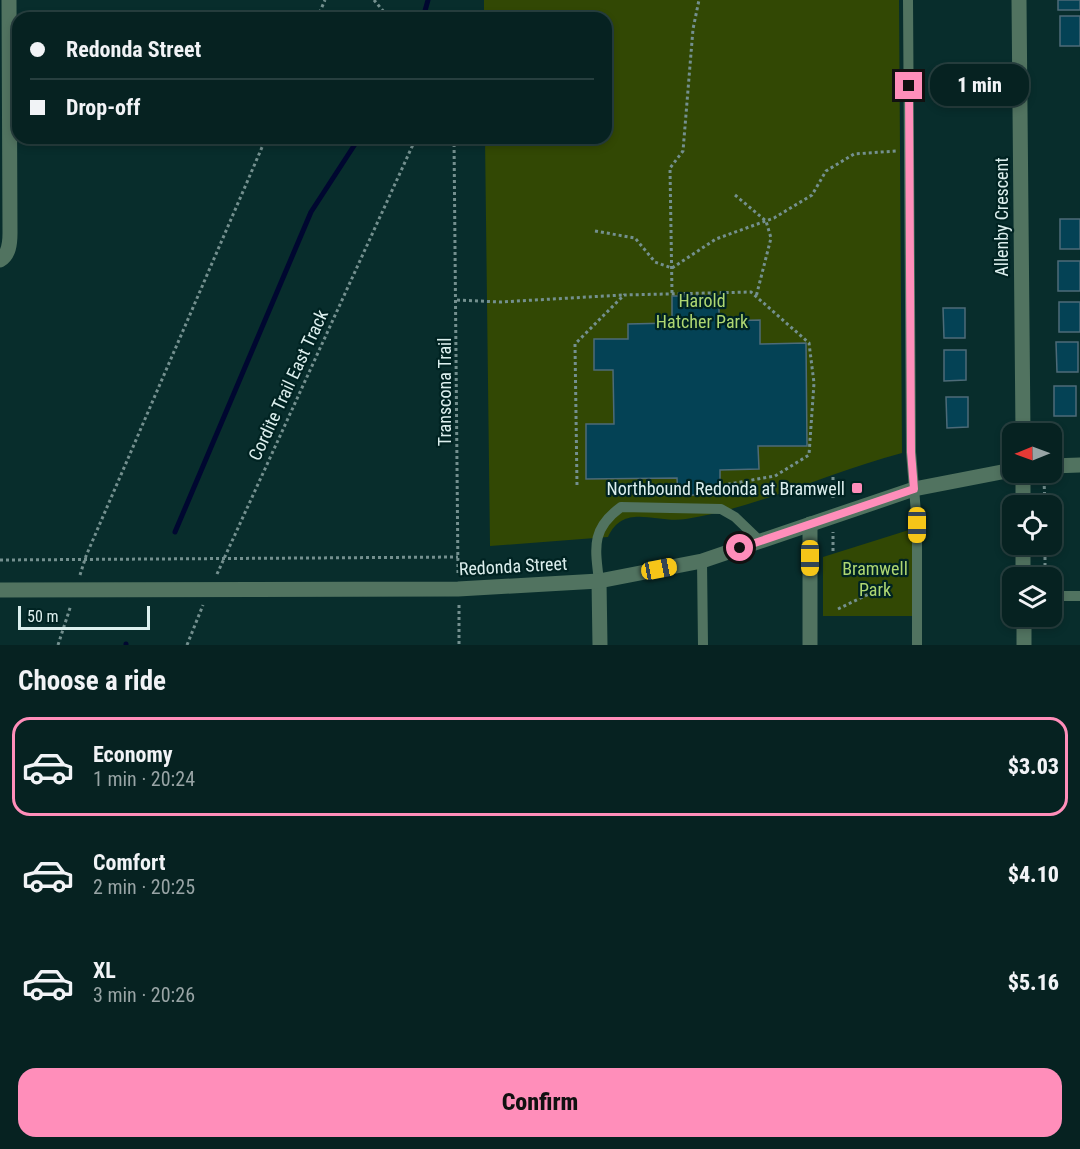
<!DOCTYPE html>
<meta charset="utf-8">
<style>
body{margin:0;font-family:"Roboto Condensed",sans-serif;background:#142f2e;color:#f1f3f6;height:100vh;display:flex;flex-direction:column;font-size:22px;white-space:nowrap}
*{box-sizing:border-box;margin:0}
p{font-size:20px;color:#98a4a5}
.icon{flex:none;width:33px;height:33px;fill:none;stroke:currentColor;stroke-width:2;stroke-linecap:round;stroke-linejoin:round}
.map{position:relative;height:645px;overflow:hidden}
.drawer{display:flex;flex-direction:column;background:#062221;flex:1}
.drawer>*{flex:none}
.top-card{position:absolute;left:12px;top:12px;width:600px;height:132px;border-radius:18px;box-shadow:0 3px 9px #0003,0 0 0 2px #273f3f;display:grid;align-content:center;height:132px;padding:0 18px;background:#062221}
.needle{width:39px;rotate:269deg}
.fabs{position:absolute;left:1002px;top:423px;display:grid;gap:12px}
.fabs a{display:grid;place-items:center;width:60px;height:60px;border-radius:12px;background:#062221;box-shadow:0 3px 9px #0003,0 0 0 2px #273f3f;font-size:30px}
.scale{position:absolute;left:18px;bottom:15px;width:132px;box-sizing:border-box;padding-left:6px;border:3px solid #dcefee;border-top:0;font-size:16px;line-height:21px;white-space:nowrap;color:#dcefee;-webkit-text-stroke:4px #002322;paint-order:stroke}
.end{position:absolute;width:27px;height:27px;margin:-14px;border:8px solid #ff8eba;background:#111;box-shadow:0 0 0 3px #111}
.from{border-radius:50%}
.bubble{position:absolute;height:42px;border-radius:18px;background:#062221;box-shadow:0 3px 9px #0003,0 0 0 2px #273f3f;font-size:20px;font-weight:800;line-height:42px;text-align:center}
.car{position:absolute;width:18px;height:36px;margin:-18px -9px;border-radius:8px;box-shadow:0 0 4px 2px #0007;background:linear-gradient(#f5c518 24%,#345 0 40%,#f5c518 0 76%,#345 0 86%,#f5c518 0)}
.top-card b{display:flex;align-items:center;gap:21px;height:57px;font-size:22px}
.top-card b+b{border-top:2px solid #273f3f}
.top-card i{width:15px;height:15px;background:#f1f3f6}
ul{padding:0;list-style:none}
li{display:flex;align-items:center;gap:18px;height:99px;margin:0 12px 9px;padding:0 6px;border:3px solid transparent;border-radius:18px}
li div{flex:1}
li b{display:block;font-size:22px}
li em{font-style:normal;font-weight:800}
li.selected{border-color:#ff8eba}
li>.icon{width:54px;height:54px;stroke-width:1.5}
h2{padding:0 18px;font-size:27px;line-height:72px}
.action{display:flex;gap:12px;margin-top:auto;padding:12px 18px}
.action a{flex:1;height:69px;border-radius:18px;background:#ff8eba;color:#111;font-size:24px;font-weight:800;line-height:69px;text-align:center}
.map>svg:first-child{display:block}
.green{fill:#324804}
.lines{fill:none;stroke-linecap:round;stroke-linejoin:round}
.stream{stroke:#000730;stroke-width:5}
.building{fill:#044255;stroke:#4d6b78;stroke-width:1.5}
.path{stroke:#74908f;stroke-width:3;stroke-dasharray:3 3;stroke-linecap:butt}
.service{stroke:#517360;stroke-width:10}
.minor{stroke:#517360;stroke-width:15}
.tertiary{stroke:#517360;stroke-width:15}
.route{stroke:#ff8eba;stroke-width:8}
.poi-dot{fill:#ff8eba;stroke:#002322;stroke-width:2}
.labels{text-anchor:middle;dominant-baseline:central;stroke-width:4.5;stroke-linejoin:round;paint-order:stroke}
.street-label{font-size:18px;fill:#dcefee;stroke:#002322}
.park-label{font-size:18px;fill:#aed772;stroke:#002322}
.poi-label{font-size:18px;fill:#dcefee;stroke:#002322;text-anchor:end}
</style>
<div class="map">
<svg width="1080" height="645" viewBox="0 0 1080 645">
<rect width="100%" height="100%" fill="#082d2c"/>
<g class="green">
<path d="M484 0H899L902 453C829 472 760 507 686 519 656 524 624 502 608 537L490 546 485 138H606V18H484Z"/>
<polygon points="912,529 912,616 823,616 823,557"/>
</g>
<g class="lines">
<g class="stream">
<polyline points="423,18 428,0"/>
<polyline points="175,532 311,212 359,138"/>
<polyline points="126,645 126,644"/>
</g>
</g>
<g class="building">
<rect x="1058" y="0" width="22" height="10"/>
<rect x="1060" y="16" width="20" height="30"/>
<rect x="1060" y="219" width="20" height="30"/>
<rect x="1058" y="261" width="22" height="30"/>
<polygon points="672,296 719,296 719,321 760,320 760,344 806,343 807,446 758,446 759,469 720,470 720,495 678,495 677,478 586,479 586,424 614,424 613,370 594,370 594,339 628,339 628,324 672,323"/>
<rect x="1059" y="302" width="21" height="30"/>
<polygon points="943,308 965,308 965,338 944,338"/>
<polygon points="1056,342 1078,342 1078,372 1057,372"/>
<polygon points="944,350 966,350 966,380 944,381"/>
<rect x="1054" y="386" width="22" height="30"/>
<polygon points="946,397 968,397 968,427 947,428"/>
</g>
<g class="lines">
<g class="path">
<polyline points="374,0 389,18"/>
<polyline points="317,18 325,0"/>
<polyline points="454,138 458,574"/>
<polyline points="735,195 766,221 771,238 756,297"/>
<polyline points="595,231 635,238 655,262 672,268 716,239 774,218 812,195 826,171 854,154 896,151"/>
<polyline points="672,293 670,168 683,151 693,29 699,0"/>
<polyline points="457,300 500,302 623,295"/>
<polyline points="1044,431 1044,434"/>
<polyline points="833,477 833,500"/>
<polyline points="1044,480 1045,506"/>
<polyline points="577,485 575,344 624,295 751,292 809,343 814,383 809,455 775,476 729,484 724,497"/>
<polyline points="833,551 833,532"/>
<polyline points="0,560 458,557"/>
<polyline points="217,574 416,138"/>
<polyline points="80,575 86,556 266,138"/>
<polyline points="1045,578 1045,544"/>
<polyline points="459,605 459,645"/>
<polyline points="838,609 873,592 885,591"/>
<polyline points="1045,618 1045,616"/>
<polyline points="58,645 71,605"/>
<polyline points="187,645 203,605"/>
</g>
<g class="service">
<polyline points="908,0 911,452 917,525 917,645"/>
<polyline points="702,561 703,645"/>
<path d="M599 581C595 547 591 529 621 507L721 509 735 517 760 541"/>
<polyline points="1052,596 1080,596"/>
</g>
<g class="minor">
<polyline points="1019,0 1023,434"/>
<path d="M0 260C9 255 10 243 10 233L9 0"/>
<polyline points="1023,472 1023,506"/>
<polyline points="810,524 810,645"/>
<polyline points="1023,544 1023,578"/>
<polyline points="599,581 600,645"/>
<polyline points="1024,616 1024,645"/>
</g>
<g class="tertiary">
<polyline points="1052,466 1080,465"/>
<polyline points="0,590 458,589 599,581 702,561 914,489 1012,470"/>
</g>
</g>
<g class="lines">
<polyline class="route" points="740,548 914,489 911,452 909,86"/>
</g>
<rect class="poi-dot" x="851" y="482" width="12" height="12" rx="3"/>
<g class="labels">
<g class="street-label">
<text transform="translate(1001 217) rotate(-90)">Allenby Crescent</text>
<text transform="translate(288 385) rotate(-65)">Cordite Trail East Track</text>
<text transform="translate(444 392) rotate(-90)">Transcona Trail</text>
<text transform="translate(513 566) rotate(-3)">Redonda Street</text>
</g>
<g class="park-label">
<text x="702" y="300">Harold<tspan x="702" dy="21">Hatcher Park</tspan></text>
<text x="875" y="568">Bramwell<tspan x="875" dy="21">Park</tspan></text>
</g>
<g class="poi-label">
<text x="845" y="488">Northbound Redonda at Bramwell</text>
</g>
</g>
</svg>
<div class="fabs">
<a><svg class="needle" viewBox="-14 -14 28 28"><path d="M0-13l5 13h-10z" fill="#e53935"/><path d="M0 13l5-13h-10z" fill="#98a4a5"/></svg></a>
<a><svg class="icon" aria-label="locate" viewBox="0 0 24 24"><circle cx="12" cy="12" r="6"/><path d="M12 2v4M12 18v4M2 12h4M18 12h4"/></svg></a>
<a><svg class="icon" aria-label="layers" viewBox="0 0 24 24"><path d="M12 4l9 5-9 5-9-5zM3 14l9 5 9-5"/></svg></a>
</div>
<div class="scale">50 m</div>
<i class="end from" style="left:740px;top:548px"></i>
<i class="end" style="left:909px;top:86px"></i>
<div class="bubble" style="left:930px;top:64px;width:99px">1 min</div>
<i class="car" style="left:917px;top:525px;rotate:180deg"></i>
<i class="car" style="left:810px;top:558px;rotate:180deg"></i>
<i class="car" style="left:659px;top:569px;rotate:79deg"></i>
<div class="top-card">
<b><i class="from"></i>Redonda Street</b>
<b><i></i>Drop-off</b>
</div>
</div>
<section class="drawer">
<h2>Choose a ride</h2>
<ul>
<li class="selected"><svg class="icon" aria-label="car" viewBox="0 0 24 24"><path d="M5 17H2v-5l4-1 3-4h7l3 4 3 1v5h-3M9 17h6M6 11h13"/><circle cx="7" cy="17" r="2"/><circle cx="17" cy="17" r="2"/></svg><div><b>Economy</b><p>1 min · 20:24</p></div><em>$3.03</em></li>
<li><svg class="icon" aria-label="car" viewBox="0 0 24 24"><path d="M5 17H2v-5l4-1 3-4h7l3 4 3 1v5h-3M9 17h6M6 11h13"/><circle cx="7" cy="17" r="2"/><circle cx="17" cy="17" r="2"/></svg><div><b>Comfort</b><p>2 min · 20:25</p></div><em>$4.10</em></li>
<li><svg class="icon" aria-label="car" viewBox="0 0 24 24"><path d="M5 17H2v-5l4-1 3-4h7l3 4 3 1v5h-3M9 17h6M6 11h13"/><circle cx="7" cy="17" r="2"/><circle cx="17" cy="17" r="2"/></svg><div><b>XL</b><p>3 min · 20:26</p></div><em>$5.16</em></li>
</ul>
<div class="action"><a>Confirm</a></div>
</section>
